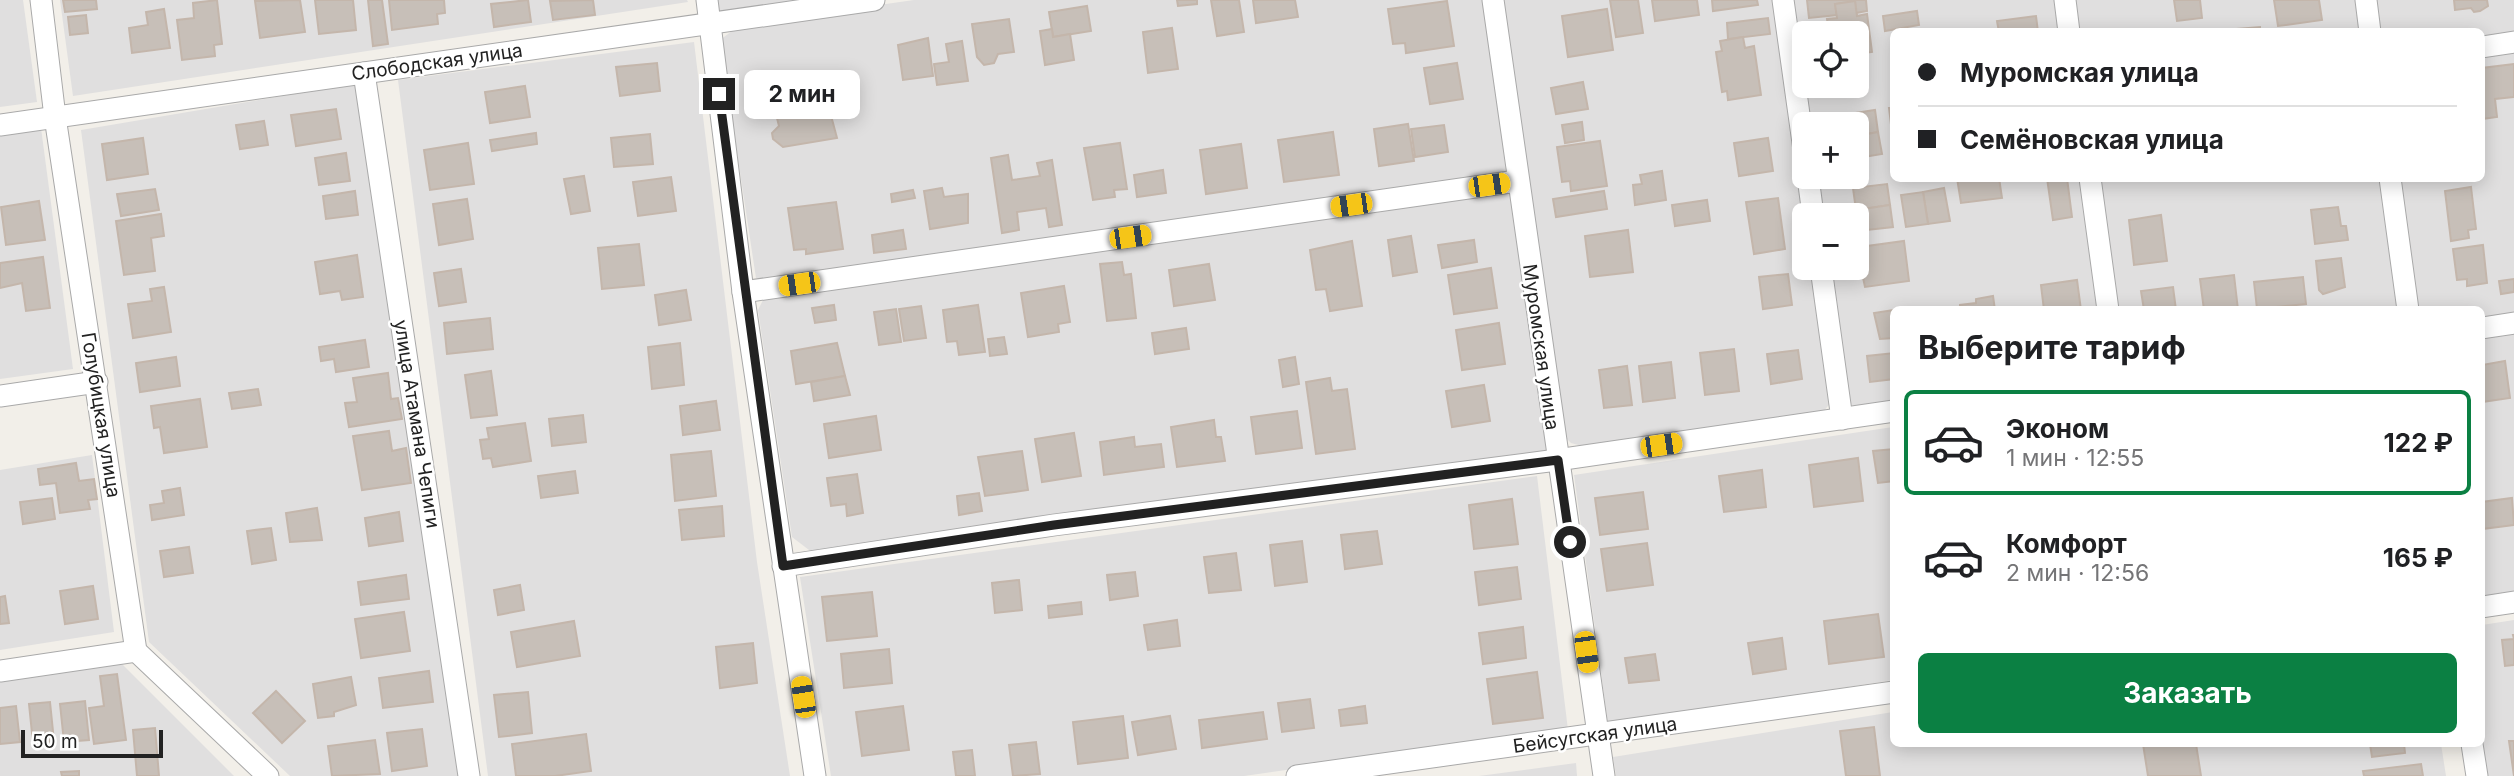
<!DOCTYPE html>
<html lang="ru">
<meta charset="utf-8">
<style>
body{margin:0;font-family:Inter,sans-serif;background:#f6f6f6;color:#202124;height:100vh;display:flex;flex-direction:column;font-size:26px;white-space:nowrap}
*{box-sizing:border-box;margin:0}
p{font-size:23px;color:#757577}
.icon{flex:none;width:38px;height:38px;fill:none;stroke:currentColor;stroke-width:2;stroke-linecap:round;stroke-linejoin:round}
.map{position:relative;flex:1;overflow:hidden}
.details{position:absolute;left:1890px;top:306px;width:595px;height:441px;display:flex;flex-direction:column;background:#fff;border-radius:10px;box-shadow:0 4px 18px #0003}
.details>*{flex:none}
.guide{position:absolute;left:1890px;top:28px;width:595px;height:154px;border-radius:10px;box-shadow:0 4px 18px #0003;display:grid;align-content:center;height:154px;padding:0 28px;background:#fff}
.buttons{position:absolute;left:1792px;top:21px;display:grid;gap:14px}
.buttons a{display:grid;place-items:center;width:77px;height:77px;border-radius:10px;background:#fff;box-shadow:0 4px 18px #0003;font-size:35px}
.scale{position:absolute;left:21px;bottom:18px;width:142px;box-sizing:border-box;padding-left:7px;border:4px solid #222;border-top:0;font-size:19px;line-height:24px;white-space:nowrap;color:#222;-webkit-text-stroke:5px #fff;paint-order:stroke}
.end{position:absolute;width:32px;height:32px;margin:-16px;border:9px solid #222;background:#fff;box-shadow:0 0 0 4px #fff}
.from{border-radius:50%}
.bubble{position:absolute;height:49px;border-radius:10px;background:#fff;box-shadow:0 4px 18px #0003;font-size:23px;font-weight:700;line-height:49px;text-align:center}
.car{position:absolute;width:21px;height:42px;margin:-21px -10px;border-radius:9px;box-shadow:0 0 5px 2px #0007;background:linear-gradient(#f5c518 24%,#345 0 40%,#f5c518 0 76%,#345 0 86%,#f5c518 0)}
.guide b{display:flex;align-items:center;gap:24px;height:66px;font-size:26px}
.guide b+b{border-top:2px solid #e0e0e0}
.guide i{width:18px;height:18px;background:#202124}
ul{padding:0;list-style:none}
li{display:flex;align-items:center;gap:21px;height:105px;margin:0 14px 10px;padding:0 14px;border:4px solid transparent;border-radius:10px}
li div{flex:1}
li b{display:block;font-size:26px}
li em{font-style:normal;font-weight:700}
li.active{border-color:#0b8043}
li>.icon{width:63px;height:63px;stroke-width:1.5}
h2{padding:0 28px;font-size:32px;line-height:84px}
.primary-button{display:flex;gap:14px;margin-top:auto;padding:14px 28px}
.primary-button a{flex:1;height:80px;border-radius:10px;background:#0b8043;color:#fff;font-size:28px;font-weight:700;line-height:80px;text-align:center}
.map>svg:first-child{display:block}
.residential{fill:#e0dfdf;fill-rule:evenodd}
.building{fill:#c7bfb8;stroke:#c4b6ab;stroke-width:2}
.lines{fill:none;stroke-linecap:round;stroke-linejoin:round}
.minor-casing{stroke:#a9a9a9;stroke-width:23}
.minor{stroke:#fff;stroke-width:21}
.route{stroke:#222;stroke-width:9}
.labels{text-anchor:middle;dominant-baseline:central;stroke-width:5;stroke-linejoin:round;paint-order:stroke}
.street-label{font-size:19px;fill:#222;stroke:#fff}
</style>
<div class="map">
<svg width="2514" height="776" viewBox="0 0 2514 776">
<rect width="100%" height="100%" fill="#f2efe9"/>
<g class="residential">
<polygon points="0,0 23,0 37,102 0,107"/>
<polygon points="60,0 687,0 688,2 73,96"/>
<polygon points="716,0 830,0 719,17"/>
<polygon points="914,0 1485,0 1506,173 764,281 756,278 720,40 740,25"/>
<polygon points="1500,0 1777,0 1806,215 1804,268 1814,268 1832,401 1823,412 1582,446 1571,443 1563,435"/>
<path d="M1791 0H2058L2063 31 1894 32V178L2084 179 2103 310H1894L1893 403 1858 408 1850 404 1829 268H1857V215H1821L1816 177H1857V124H1808ZM1804 33H1857V86H1804Z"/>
<polygon points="2072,0 2358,0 2362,31 2077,31"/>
<polygon points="2376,0 2514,0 2514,33 2482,37 2482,32 2381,31"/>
<polygon points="694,42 757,562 790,776 488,776 398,80"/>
<polygon points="2514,50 2514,318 2482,323 2482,310 2419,310 2403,233 2396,179 2482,178 2482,54"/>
<polygon points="360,83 461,776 290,776 149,642 81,130"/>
<polygon points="41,128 73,369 0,379 0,134"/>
<polygon points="2098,179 2383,179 2402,310 2117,310"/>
<polygon points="1510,187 1546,437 1546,450 1537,457 813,553 792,537 758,310 763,300"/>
<polygon points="2514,331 2514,595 2482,599 2482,336"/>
<polygon points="1893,427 1893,680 1608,724 1574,475"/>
<polygon points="92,455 114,632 0,650 0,470"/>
<polygon points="1537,476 1568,730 1244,776 831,776 800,577"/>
<polygon points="2514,620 2514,776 2487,776 2482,743 2482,625"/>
<polygon points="122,664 234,776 0,776 0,682"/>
<polygon points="1893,712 1894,744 2441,744 2446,776 1616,776 1613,757"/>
<polygon points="1576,763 1577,776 1479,776"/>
</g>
<g class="building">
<polygon points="63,0 96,0 97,9 65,12"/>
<polygon points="217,0 222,44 214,45 215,56 182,60 177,20 194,18 193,3"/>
<polygon points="300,0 305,32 260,38 255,1"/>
<polygon points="315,0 353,0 356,30 319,34"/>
<polygon points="368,0 382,0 388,44 373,46"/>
<polygon points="389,0 444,0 445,13 437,14 438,24 392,30"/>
<polygon points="528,0 531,22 494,27 491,4"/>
<polygon points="593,0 595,15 553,20 550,1"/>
<polygon points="1177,0 1197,0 1197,4 1178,6"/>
<polygon points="1211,0 1239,0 1244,32 1217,36"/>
<polygon points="1253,0 1295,0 1298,17 1256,23"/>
<polygon points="1610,0 1638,0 1643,33 1616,37"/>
<polygon points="1652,0 1697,0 1699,15 1655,21"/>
<polygon points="1712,0 1757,0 1758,5 1713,11"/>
<polygon points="1807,0 1866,0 1867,11 1856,13 1855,1 1835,4 1837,15 1809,18"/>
<polygon points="2174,0 2200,0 2202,18 2177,21"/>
<polygon points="2274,0 2319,0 2322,20 2278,26"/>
<polygon points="2454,0 2487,0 2488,6 2480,11 2474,12 2471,8 2455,10"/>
<polygon points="1447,1 1454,46 1406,53 1405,43 1393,44 1388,9"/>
<polygon points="1855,1 1857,16 1867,14 1872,52 1864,53 1865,64 1857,65 1857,33 1829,33 1827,19 1837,18 1835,4"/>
<polygon points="1087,6 1091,31 1053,37 1049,12"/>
<polygon points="164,9 170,48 132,53 129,28 148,25 146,12"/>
<polygon points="1607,9 1613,50 1568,57 1562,16"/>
<polygon points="1917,11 1919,25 1885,31 1883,16"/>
<polygon points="86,15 88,33 70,35 68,17"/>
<polygon points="2036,16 2038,32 1999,32 1997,21"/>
<polygon points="1768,18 1770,34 1728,39 1727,23"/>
<polygon points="1009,19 1014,52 998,54 994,63 984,65 977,57 972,24"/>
<polygon points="2260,27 2260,32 2237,32 2237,29"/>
<polygon points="1172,28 1178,69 1148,73 1143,32"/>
<polygon points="1052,29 1053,37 1070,34 1074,60 1045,65 1040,31"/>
<polygon points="1743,37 1745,48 1754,46 1761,95 1728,100 1727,91 1722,92 1716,52 1722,51 1720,41"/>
<polygon points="928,38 933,76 903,80 898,45"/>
<polygon points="962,41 968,81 937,85 934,64 949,62 946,44"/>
<polygon points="657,63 660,91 620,96 616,67"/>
<polygon points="1457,63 1463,99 1430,104 1424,68"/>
<polygon points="2514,64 2514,97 2495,99 2497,117 2482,119 2482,68"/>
<polygon points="1861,71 1863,88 1852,90 1851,86 1857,86 1857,72"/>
<polygon points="1583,82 1588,109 1556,114 1551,88"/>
<polygon points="525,86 530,117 490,123 485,92"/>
<polygon points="814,96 816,110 829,108 837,138 783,147 773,139 772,133 779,126 773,102"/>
<polygon points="1889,108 1894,108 1894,141 1893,141"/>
<polygon points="336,109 341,139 296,146 291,115"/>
<polygon points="1875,110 1878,132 1857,136 1857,124 1843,124 1842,115"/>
<polygon points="264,121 268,145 240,149 236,125"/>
<polygon points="1582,122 1584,140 1565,143 1562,125"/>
<polygon points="1408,124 1414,161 1379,166 1374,129"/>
<polygon points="1444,125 1448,152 1415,157 1411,129"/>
<polygon points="1333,132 1339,175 1284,182 1278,140"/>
<polygon points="1878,132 1882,154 1857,158 1857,136"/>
<polygon points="536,133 537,144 492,151 490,140"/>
<polygon points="650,134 653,164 614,167 611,138"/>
<polygon points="143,138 148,174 107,180 102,144"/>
<polygon points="1768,138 1773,171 1739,176 1734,143"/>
<polygon points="1600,141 1607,186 1571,191 1570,181 1562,182 1557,147"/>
<polygon points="468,143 474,184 430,190 424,150"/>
<polygon points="1120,143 1127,189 1114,190 1115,197 1093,200 1084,148"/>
<polygon points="1241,144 1247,188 1206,194 1200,150"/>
<polygon points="346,153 350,181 319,185 315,158"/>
<polygon points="1008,155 1012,180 1040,176 1037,163 1052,160 1062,225 1049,227 1046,208 1017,212 1019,230 1002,233 991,158"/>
<polygon points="1163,170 1166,193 1137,197 1134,175"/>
<polygon points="1662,171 1666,200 1635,205 1633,185 1642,184 1640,175"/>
<polygon points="584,176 590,211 571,214 564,179"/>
<polygon points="671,177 676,211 638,216 633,182"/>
<polygon points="1957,178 1999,178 2002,198 1961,203"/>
<polygon points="2047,178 2067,178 2072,217 2053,220"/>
<polygon points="1887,184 1890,205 1856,210 1853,188"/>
<polygon points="2471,187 2476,229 2468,230 2469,238 2451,241 2445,191"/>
<polygon points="942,188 944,197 968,194 968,223 930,229 924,191"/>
<polygon points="1944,188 1950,221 1928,224 1923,192"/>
<polygon points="155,189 159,210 121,216 117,194"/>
<polygon points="913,190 915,198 892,202 891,194"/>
<polygon points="355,191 358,215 326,219 323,196"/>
<polygon points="1604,191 1607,209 1556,217 1553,199"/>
<polygon points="1923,192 1928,224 1906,227 1901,195"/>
<polygon points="1778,198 1785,249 1754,254 1746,202"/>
<polygon points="467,199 473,239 439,245 433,204"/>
<polygon points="1707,200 1710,221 1675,226 1672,205"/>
<polygon points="39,201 45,240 6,245 1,207"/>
<polygon points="836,202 843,249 806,254 806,249 794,250 788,208"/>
<polygon points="1890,205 1893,227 1858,231 1856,210"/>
<polygon points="2338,207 2341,226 2346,226 2348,240 2315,244 2311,210"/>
<polygon points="161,214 164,236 151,238 155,271 124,275 116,221"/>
<polygon points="2161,215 2167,261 2134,265 2129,220"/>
<polygon points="903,230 906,249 874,253 872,235"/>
<polygon points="1628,230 1633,272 1590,277 1585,236"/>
<polygon points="1411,236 1417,272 1393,276 1388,240"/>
<polygon points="1474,240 1477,262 1442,268 1438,245"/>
<polygon points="1352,241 1362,306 1330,311 1326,289 1316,290 1310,250"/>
<polygon points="1904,241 1909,281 1865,287 1857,250 1860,247"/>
<polygon points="639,244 644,285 602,289 598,248"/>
<polygon points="2483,245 2487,283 2467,286 2467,279 2457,280 2453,249"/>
<polygon points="357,255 363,297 342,300 340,291 320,294 315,262"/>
<polygon points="43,257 50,308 26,311 22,283 0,288 0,263"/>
<polygon points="2341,258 2345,287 2323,294 2319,290 2316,261"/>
<polygon points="1122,262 1124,275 1131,274 1136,318 1107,321 1100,264"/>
<polygon points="1209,264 1215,300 1174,306 1169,270"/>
<polygon points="1491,268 1497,308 1454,314 1448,275"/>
<polygon points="461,269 466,302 439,306 434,273"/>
<polygon points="1788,274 1792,305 1763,309 1759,277"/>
<polygon points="2234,275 2238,310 2204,310 2200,279"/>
<polygon points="2303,277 2306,304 2257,309 2254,282"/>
<polygon points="2514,279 2514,292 2501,294 2499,281"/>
<polygon points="2077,280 2081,310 2044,310 2041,285"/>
<polygon points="1064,286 1070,322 1058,324 1059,332 1028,337 1021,293"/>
<polygon points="164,287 171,332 133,338 128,304 152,301 150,289"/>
<polygon points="2173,287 2176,310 2144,310 2141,291"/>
<polygon points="686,290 691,320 659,325 655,295"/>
<polygon points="1993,296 1995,310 1960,310 1960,305 1976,303 1976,299"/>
<polygon points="834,305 836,320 815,323 812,308"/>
<polygon points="978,305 985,352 959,355 957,341 947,342 943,310"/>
<polygon points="921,306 926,338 904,341 899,309"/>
<polygon points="896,309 901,342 879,345 874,312"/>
<polygon points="1894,310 1894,338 1880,339 1874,313"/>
<polygon points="490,318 493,349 447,354 444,323"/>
<polygon points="1499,323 1505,364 1462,370 1456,330"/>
<polygon points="1186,328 1189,349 1155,354 1152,333"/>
<polygon points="1004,337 1007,354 990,356 988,339"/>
<polygon points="365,340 369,367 336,372 334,359 321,361 319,347"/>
<polygon points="680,343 684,385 652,389 648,347"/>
<polygon points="837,343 845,376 796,384 791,351"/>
<polygon points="1734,349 1739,391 1705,395 1700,353"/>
<polygon points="1798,350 1802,379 1771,384 1767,354"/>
<polygon points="1894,353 1894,379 1870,382 1867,356"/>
<polygon points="176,357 180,386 140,392 136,363"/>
<polygon points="1295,357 1299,384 1283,387 1279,360"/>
<polygon points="2505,361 2510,398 2482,402 2482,365"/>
<polygon points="1671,362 1675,398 1643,402 1639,366"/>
<polygon points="1627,366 1632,405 1604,408 1599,370"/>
<polygon points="491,371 497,415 471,418 465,375"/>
<polygon points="388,373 391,399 398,398 402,419 349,427 345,403 357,402 353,378"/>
<polygon points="845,376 850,395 814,401 811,382"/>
<polygon points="1330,378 1332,391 1347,389 1355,449 1316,454 1306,382"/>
<polygon points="1484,385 1490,421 1452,427 1446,391"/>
<polygon points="258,389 261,405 232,409 229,393"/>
<polygon points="200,399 207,447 164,453 160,427 154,428 151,406"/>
<polygon points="716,401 720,430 683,435 680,406"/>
<polygon points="1297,411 1302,448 1256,454 1251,417"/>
<polygon points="583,415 586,442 552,446 549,419"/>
<polygon points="876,416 881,450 829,458 824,424"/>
<polygon points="1214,420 1216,437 1221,437 1225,461 1177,467 1171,427"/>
<polygon points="525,423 531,461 493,467 491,458 483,459 480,440 489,439 487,428"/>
<polygon points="389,431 392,451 406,448 411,483 362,490 353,436"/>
<polygon points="1074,433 1081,476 1042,482 1035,439"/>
<polygon points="1134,437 1135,447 1161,444 1164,467 1104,475 1100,442"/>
<polygon points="1894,449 1894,481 1878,483 1873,451"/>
<polygon points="711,451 716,496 675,501 671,455"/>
<polygon points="1022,451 1028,490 985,496 978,457"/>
<polygon points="1858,458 1863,501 1814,507 1809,465"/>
<polygon points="76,463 79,481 94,479 97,499 88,500 90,509 60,513 56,483 40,485 38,469"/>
<polygon points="1762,470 1766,507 1724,512 1719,476"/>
<polygon points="575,471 578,493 541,498 538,476"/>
<polygon points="857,474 863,513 847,516 846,504 831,506 827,478"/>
<polygon points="180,488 184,515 152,520 150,505 164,503 162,491"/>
<polygon points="1643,492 1648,529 1600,535 1595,498"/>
<polygon points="979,493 982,511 959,515 957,496"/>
<polygon points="52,498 55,519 23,524 20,502"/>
<polygon points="2512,498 2514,525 2482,529 2482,502"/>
<polygon points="1512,499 1518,544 1474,549 1469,505"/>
<polygon points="722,506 724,536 682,540 679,510"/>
<polygon points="317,508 322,540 290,542 286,513"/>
<polygon points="399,512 403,541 369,546 365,518"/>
<polygon points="271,528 276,560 252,564 247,531"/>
<polygon points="1377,531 1382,564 1345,569 1341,535"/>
<polygon points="1302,541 1307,582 1275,586 1270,545"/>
<polygon points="1647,543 1653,585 1607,591 1601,549"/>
<polygon points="189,547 193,573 164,577 160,551"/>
<polygon points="1236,553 1241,590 1209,593 1204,557"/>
<polygon points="1517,567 1521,599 1479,605 1475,572"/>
<polygon points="1135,572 1138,596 1110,600 1107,575"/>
<polygon points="406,575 409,599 361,605 358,582"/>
<polygon points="1019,580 1022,610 995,613 992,583"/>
<polygon points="520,585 524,610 498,615 494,590"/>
<polygon points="93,586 98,619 65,624 60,591"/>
<polygon points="872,592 877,636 827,641 822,597"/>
<polygon points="5,596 9,623 0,624 0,597"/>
<polygon points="1081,602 1082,614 1049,618 1048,606"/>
<polygon points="404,612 410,651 361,658 355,619"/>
<polygon points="1878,614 1884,657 1829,664 1824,621"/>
<polygon points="1177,620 1180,646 1148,650 1144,625"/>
<polygon points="574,621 580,656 517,667 511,632"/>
<polygon points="1523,627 1526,658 1483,664 1479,633"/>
<polygon points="2513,635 2514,635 2514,665 2505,666 2502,640 2514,639"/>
<polygon points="1782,638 1786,669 1753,674 1748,643"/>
<polygon points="753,643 757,683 720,688 716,647"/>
<polygon points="889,649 892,683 844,688 841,654"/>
<polygon points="1655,654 1659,680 1629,683 1625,658"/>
<polygon points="429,671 433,702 383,708 379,678"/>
<polygon points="1537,672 1543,718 1493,724 1487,679"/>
<polygon points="117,674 126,740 94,744 89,708 104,706 100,676"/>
<polygon points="351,677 356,705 334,712 334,716 318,718 313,684"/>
<polygon points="276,691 305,721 282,743 253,713"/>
<polygon points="528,692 532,733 499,737 494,695"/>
<polygon points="1310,699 1314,728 1282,732 1278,703"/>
<polygon points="85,701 89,740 64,742 60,704"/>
<polygon points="50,702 54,741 33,743 29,704"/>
<polygon points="16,706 20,742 0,744 0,708"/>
<polygon points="903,706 909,750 862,756 856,712"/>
<polygon points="1365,706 1367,723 1341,726 1339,710"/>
<polygon points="1263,712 1267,739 1202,748 1199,720"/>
<polygon points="1123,716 1128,758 1078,764 1073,722"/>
<polygon points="1170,716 1176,749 1138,755 1132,722"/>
<polygon points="1874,727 1880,776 1846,776 1840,731"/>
<polygon points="155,728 159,776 137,776 133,730"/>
<polygon points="422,729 427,766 392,771 387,733"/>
<polygon points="586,734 591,771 555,776 516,776 512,744"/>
<polygon points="375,740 380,774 332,776 328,746"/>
<polygon points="2509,741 2514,741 2514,776"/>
<polygon points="1036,742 1040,774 1013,776 1009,745"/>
<polygon points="2143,744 2196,744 2201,776 2148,776"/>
<polygon points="2370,744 2404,744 2405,753 2372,757"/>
<polygon points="972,750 975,776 956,776 953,752"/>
<polygon points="2421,764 2423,776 2364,776 2363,771"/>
<polygon points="79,771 79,776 62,776 61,772"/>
</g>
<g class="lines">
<defs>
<g id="minor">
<polyline points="41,0 55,117 136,651 268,776"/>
<polyline points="707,0 743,292 815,776"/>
<polyline points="1493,0 1604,776"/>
<polyline points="1783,0 1804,150"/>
<polyline points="2065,0 2069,32"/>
<polyline points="2366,0 2370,32"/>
<polyline points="2482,47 2514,42"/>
<polyline points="364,73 469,776"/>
<polyline points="0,125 874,0"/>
<polyline points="1808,177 1813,215"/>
<polyline points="2090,178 2108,310"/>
<polyline points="2390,178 2408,310"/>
<polyline points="1821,268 1842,419"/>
<polyline points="743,292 1517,181"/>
<polyline points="2482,328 2514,323"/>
<polyline points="0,396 97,382"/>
<polyline points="783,566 1054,525 1557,460 1894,411"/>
<polyline points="2482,607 2514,602"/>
<polyline points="0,671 136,651"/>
<polyline points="2472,744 2477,776"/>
<polyline points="1297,776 1894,692"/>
</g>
</defs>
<use href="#minor" class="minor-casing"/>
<use href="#minor" class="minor"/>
</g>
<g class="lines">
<polyline class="route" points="719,94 783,566 1054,525 1558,460 1570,542"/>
</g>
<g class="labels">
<g class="street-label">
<text transform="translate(437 62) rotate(-8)">Слободская улица</text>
<text transform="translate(1541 347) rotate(82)">Муромская улица</text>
<text transform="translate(101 415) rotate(81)">Голубицкая улица</text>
<text transform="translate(417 424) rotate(81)">улица Атамана Чепиги</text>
<text transform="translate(1595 735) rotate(-8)">Бейсугская улица</text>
</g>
</g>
</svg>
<div class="buttons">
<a><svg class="icon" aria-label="locate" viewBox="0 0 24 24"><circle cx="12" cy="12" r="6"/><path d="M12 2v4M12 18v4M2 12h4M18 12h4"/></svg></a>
<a>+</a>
<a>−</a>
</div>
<div class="scale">50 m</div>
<i class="end from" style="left:1570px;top:542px"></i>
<i class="end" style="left:719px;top:94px"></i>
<div class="bubble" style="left:744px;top:70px;width:116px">2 мин</div>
<i class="car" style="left:1489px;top:185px;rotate:82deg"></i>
<i class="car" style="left:1351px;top:205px;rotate:262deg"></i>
<i class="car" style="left:1130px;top:237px;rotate:82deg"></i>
<i class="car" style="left:799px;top:284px;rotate:262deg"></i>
<i class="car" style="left:1661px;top:445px;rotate:82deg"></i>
<i class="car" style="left:1586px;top:652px;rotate:172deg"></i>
<i class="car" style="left:803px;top:697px;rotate:351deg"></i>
<div class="guide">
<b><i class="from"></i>Муромская улица</b>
<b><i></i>Семёновская улица</b>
</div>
<section class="details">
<h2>Выберите тариф</h2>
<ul>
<li class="active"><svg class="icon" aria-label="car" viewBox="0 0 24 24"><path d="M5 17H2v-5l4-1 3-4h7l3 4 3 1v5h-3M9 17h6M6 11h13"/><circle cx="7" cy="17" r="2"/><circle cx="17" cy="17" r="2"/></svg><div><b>Эконом</b><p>1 мин · 12:55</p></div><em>122 ₽</em></li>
<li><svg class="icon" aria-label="car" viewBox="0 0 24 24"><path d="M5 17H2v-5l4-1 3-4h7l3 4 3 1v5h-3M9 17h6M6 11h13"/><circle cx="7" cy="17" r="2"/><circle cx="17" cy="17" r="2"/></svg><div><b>Комфорт</b><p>2 мин · 12:56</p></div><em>165 ₽</em></li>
</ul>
<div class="primary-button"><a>Заказать</a></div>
</section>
</div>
